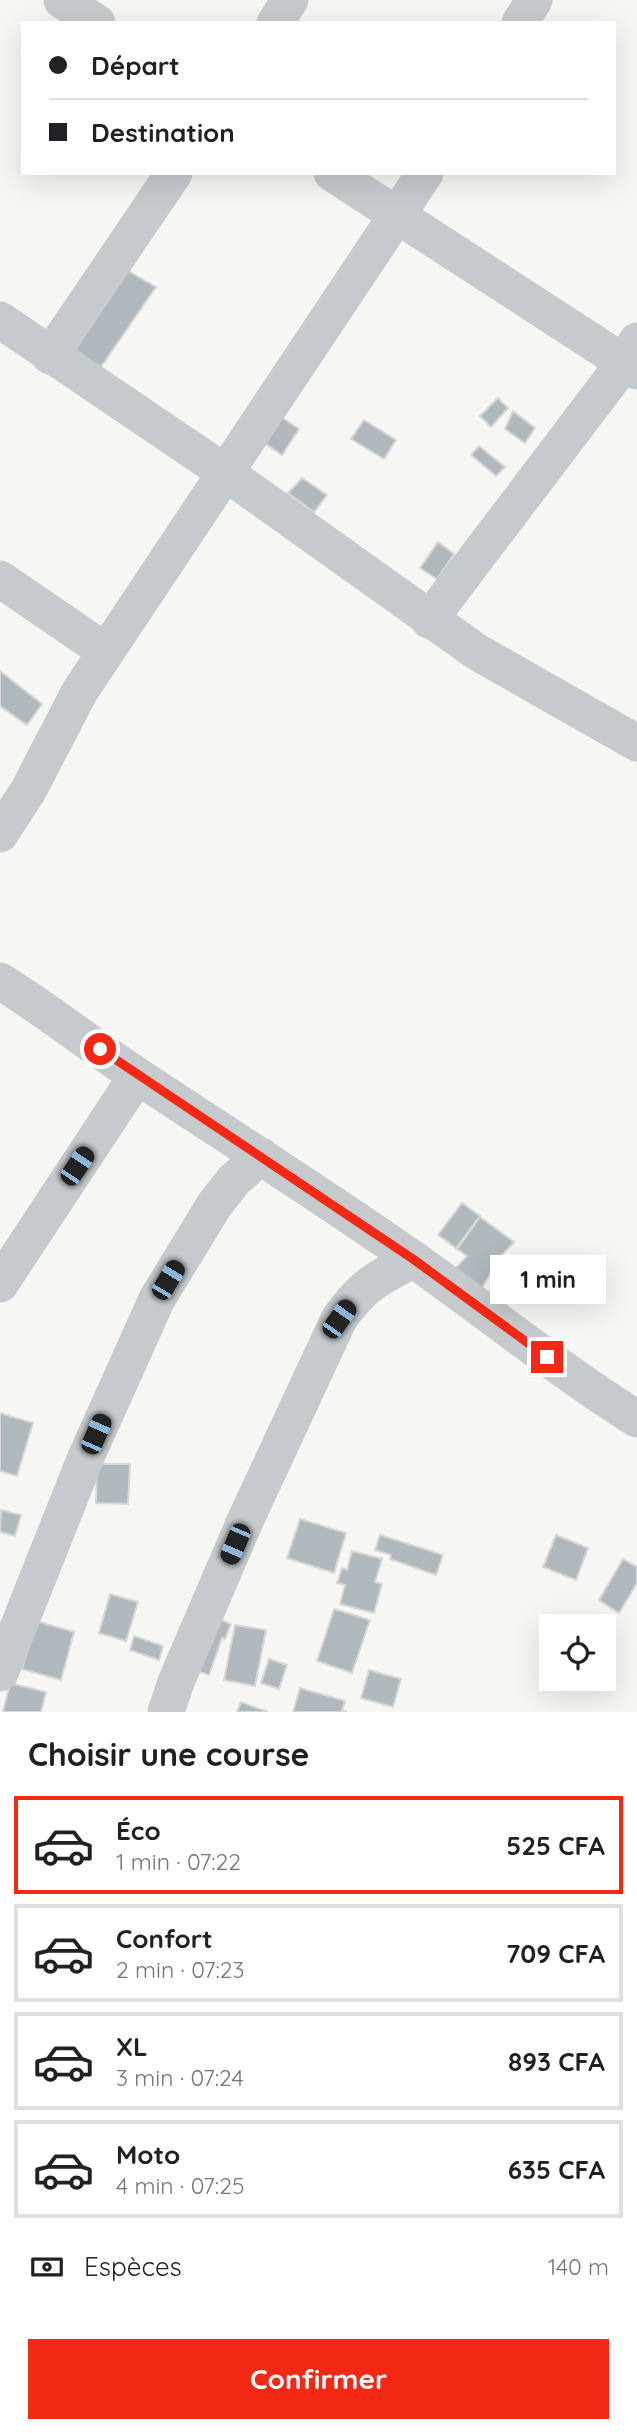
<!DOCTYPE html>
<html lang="fr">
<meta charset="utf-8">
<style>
body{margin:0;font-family:Quicksand,sans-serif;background:#f6f6f6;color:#202124;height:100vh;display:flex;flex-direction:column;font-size:26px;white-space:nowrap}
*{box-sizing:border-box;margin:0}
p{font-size:23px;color:#757577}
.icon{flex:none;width:38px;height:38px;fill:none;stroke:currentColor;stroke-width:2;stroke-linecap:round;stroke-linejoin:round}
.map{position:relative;height:1712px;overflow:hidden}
.drawer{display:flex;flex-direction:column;background:#fff;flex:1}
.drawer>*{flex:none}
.guide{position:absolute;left:21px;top:21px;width:595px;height:154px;border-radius:0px;box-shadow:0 7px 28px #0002;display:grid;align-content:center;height:154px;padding:0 28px;background:#fff}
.buttons{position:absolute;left:539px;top:1614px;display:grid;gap:14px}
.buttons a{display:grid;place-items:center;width:77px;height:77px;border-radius:0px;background:#fff;box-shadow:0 7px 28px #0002;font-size:35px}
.end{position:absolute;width:32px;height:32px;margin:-16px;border:9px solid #f42915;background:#fff;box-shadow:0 0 0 4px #fff}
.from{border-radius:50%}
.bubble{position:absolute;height:49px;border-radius:0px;background:#fff;box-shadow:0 7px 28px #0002;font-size:23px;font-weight:800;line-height:49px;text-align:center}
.car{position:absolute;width:21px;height:42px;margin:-21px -10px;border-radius:9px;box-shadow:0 0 5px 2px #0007;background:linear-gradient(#222 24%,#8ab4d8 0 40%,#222 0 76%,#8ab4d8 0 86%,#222 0)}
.guide b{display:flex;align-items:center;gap:24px;height:66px;font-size:26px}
.guide b+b{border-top:2px solid #e0e0e0}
.guide i{width:18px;height:18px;background:#202124}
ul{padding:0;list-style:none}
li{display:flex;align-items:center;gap:21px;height:98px;margin:0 14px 10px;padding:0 14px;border:4px solid #e0e0e0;border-radius:0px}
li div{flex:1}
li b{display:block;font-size:26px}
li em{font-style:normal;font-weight:800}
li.selected{border-color:#f42915}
li>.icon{width:63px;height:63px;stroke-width:1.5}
h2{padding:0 28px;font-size:32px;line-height:84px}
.pay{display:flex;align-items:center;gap:18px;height:77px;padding:0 28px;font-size:26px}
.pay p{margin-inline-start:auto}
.cta{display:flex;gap:14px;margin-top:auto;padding:14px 28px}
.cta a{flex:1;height:80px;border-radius:0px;background:#f42915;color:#fff;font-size:28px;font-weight:800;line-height:80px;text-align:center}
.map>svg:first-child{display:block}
.building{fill:#aeb8bd;stroke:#d8d7d5;stroke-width:2}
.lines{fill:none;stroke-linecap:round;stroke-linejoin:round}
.minor{stroke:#c5cacd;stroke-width:37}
.route{stroke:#f42915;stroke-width:9}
</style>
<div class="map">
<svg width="637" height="1712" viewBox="0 0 637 1712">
<rect width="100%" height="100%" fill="#f6f6f2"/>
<g class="building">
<polygon points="123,268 156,287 96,374 67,355"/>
<polygon points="498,398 508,408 491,427 480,416"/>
<polygon points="513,411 535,428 525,443 505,429"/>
<polygon points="280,416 299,429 282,455 263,442"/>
<polygon points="364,420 396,440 384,459 351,439"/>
<polygon points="479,446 505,467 496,476 471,455"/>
<polygon points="302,478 327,495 314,512 288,493"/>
<polygon points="438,542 454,554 437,579 420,568"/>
<polygon points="0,671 42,704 27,725 0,706"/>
<polygon points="462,1203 480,1216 456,1248 438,1235"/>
<polygon points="480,1217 514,1242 501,1256 478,1294 450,1274 467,1256 457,1249"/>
<polygon points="0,1413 33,1423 17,1476 0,1471"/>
<polygon points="97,1464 130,1464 128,1504 96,1503"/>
<polygon points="1,1510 21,1515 15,1536 0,1532"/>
<polygon points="300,1519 346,1533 334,1573 287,1558"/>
<polygon points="380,1535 443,1555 436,1575 390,1559 391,1555 375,1550"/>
<polygon points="556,1535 588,1548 576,1580 543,1567"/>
<polygon points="352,1551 382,1559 375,1582 382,1584 374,1613 340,1604 345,1585 337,1583 342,1568 347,1570"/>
<polygon points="623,1559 637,1567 637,1583 619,1613 599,1600"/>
<polygon points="110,1594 138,1602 126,1641 99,1633"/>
<polygon points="334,1609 370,1620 352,1673 317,1661"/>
<polygon points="212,1616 231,1624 225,1639 222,1638 209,1675 192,1669"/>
<polygon points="36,1621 74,1632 61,1680 22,1669"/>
<polygon points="235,1625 266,1630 255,1686 224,1680"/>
<polygon points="134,1636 163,1646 159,1660 130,1650"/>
<polygon points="269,1659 287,1665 279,1689 261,1683"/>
<polygon points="369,1670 401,1679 393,1707 361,1698"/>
<polygon points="10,1683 46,1692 41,1712 3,1712"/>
<polygon points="300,1688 345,1701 342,1711 347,1712 293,1712"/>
<polygon points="241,1702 268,1712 237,1712"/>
</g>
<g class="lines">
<g class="minor">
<polyline points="62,0 97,23"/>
<polyline points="275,23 290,0"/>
<polyline points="520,23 534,0"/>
<polyline points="332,173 637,371"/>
<polyline points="0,320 226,473 477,652 637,743"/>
<polyline points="50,356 174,173"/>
<polyline points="0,579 105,651"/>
<polyline points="429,620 624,363 637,341"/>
<polyline points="0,834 28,791 80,691 425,173"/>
<path d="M0 981C48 1011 92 1046 139 1077 231 1138 323 1196 413 1259 488 1312 559 1370 637 1419"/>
<polyline points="0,1284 137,1076"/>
<polyline points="0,1673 86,1457 157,1299 215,1204 234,1180 261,1156"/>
<path d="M166 1712 176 1682 245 1521 339 1319C363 1285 377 1278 413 1260"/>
</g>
</g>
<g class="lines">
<polyline class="route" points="100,1049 413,1259 547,1357"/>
</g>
</svg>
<div class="buttons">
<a><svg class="icon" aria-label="locate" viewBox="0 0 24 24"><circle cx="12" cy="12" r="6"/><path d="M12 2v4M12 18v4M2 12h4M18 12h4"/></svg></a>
</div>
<i class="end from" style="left:100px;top:1049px"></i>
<i class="end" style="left:547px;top:1357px"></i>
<div class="bubble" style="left:490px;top:1255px;width:116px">1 min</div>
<i class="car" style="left:77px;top:1166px;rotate:34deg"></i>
<i class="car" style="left:168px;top:1280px;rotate:31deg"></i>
<i class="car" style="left:339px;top:1319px;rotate:35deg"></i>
<i class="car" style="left:96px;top:1434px;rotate:24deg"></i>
<i class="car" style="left:235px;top:1544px;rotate:203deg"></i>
<div class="guide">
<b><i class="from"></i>Départ</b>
<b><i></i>Destination</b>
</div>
</div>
<section class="drawer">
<h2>Choisir une course</h2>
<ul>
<li class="selected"><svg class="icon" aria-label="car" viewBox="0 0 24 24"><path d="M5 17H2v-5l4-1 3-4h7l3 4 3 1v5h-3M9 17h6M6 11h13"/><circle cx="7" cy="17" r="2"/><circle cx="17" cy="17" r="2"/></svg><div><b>Éco</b><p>1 min · 07:22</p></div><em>525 CFA</em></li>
<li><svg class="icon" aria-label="car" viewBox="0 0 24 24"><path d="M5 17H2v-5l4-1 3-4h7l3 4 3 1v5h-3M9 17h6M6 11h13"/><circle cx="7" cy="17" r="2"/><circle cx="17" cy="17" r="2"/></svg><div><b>Confort</b><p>2 min · 07:23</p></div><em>709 CFA</em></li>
<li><svg class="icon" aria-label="car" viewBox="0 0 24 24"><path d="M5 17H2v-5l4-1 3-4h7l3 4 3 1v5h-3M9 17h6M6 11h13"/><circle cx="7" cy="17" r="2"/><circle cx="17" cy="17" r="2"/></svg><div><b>XL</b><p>3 min · 07:24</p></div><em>893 CFA</em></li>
<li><svg class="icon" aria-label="car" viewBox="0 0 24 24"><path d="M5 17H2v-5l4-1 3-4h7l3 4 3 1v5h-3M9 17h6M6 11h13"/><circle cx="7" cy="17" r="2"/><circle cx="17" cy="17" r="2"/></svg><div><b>Moto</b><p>4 min · 07:25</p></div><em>635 CFA</em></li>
</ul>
<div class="pay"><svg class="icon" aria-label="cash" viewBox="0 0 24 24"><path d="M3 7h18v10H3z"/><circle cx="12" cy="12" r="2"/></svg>Espèces<p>140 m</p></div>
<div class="cta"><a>Confirmer</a></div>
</section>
